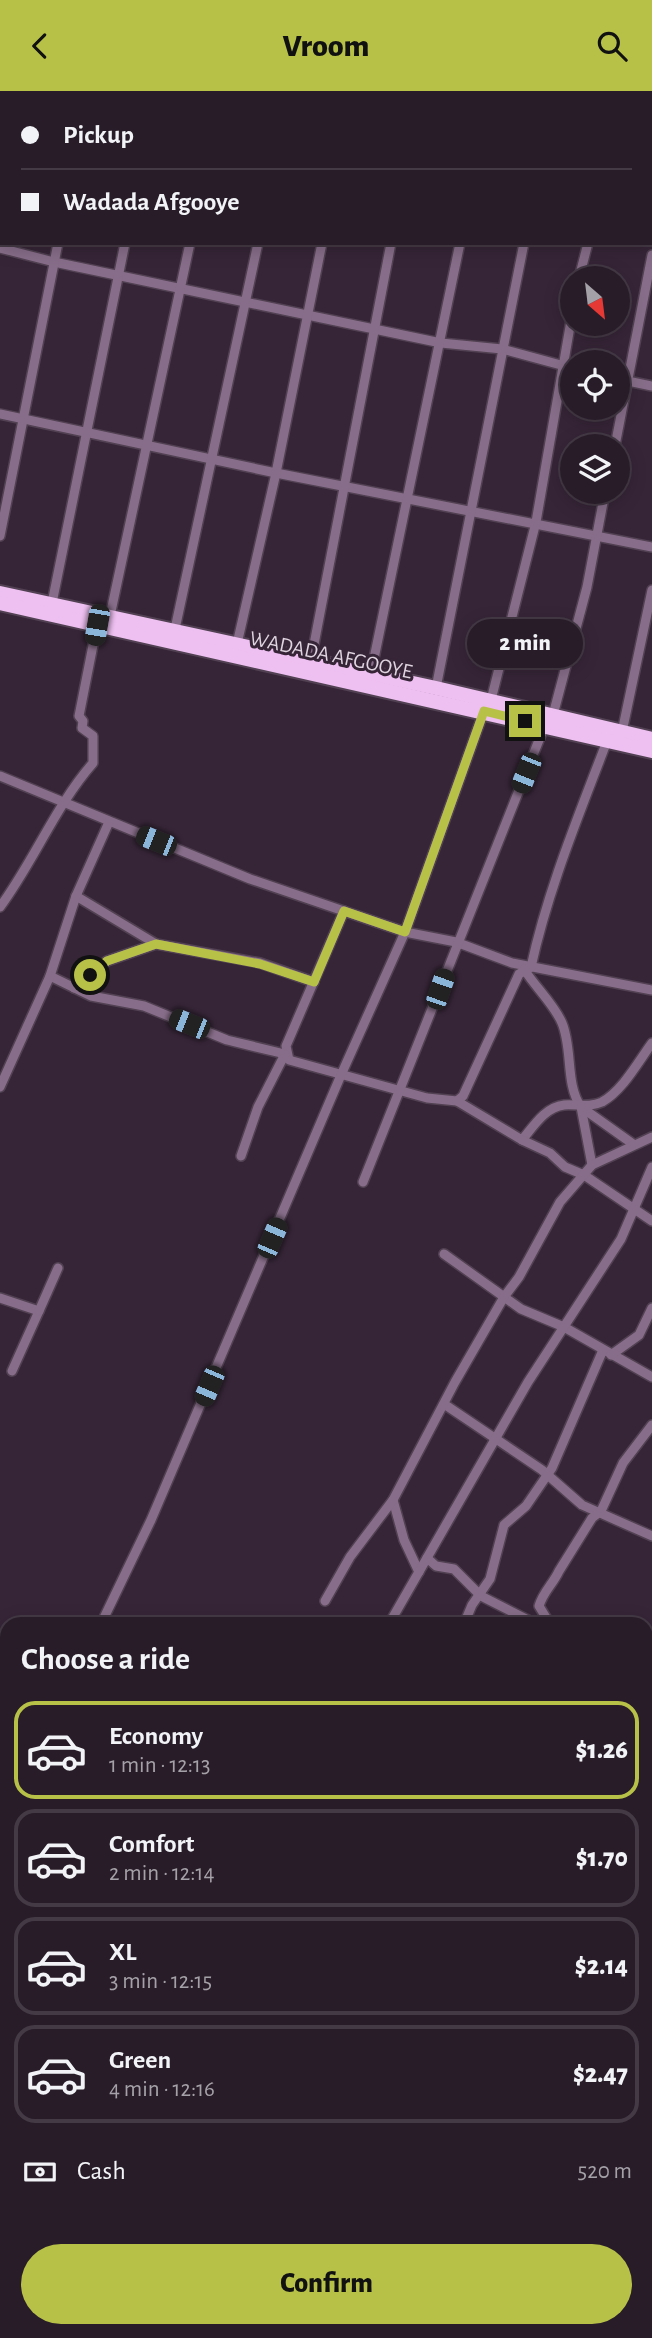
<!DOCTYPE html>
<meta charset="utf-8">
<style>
body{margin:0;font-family:"Alegreya Sans",sans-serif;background:#302531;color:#f1f3f6;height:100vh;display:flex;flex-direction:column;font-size:26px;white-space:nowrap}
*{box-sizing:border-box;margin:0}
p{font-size:23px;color:#a5a1a8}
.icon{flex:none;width:38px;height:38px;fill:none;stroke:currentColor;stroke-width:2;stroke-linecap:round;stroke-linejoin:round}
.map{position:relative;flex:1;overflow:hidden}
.panel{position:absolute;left:0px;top:1526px;width:653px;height:721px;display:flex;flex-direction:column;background:#281c29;border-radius:21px 21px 0 0;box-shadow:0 4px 18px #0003,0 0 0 2px #443a46}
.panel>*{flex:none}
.banner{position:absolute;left:0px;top:0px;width:653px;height:154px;box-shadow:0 4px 18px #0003,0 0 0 2px #443a46;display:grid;align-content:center;height:154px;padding:0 21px;background:#281c29}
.needle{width:46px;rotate:152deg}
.buttons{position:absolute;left:560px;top:175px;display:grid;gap:14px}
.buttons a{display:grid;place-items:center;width:70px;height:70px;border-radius:50%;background:#281c29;box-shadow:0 4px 18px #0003,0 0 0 2px #443a46;font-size:35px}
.end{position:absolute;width:32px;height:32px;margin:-16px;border:9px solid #b7c148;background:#111;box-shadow:0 0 0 4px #111}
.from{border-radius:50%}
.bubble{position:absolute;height:49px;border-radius:24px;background:#281c29;box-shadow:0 4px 18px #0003,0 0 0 2px #443a46;font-size:23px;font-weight:800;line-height:49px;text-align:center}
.car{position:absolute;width:21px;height:42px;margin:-21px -10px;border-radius:9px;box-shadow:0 0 5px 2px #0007;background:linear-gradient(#222 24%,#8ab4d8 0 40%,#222 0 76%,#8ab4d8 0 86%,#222 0)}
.banner b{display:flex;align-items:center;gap:24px;height:66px;font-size:26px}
.banner b+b{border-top:2px solid #443a46}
.banner i{width:18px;height:18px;background:#f1f3f6}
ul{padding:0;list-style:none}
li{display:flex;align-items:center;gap:21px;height:98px;margin:0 14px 10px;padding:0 7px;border:4px solid #443a46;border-radius:21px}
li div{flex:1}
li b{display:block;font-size:26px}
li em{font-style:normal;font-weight:800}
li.selected{border-color:#b7c148}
li>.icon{width:63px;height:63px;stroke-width:1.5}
h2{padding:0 21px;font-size:32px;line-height:84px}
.pay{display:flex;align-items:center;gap:18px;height:77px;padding:0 21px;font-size:26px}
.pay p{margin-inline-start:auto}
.button{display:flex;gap:14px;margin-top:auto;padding:14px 21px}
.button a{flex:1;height:80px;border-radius:42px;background:#b7c148;color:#111;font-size:28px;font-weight:800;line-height:80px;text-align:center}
header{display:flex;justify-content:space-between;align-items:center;height:91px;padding:0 21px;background:#b7c148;color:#111;font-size:32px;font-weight:800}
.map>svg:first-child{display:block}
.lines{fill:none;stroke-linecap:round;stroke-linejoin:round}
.minor-casing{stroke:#514152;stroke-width:12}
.trunk-casing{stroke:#514152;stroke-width:18}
.minor{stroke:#876d89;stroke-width:9}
.trunk{stroke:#eebff1;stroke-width:14}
.route{stroke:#b7c148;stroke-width:9}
.labels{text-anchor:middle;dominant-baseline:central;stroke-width:6;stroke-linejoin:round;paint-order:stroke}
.street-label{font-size:21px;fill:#dfd4df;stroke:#362537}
</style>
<header><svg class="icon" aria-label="back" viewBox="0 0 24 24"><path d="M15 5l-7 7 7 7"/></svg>Vroom<svg class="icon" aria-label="search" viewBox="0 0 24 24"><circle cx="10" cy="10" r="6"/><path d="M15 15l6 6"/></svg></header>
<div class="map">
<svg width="652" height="2247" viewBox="0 0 652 2247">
<rect width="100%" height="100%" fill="#362537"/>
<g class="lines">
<defs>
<g id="minor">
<polyline points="56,0 61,2"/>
<polyline points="27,2 28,0"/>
<polyline points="92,2 92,0"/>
<polyline points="156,2 156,0"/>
<polyline points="219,2 219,0"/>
<polyline points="287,2 287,0"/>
<polyline points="354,2 355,0"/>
<polyline points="422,2 422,0"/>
<polyline points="490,2 491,0"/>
<polyline points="554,2 555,0"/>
<polyline points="620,2 620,0"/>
<polyline points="0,108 2,101"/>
<polyline points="651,128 652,128"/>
<polyline points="0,157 54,171 441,252 502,258 572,277"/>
<polyline points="579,187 588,152"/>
<polyline points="618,288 652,295"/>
<polyline points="0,323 276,382 652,456"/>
<polyline points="615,355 652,164"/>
<polyline points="0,445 58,152"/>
<polyline points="52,512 125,152"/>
<polyline points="110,525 190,152"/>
<polyline points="175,538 258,152"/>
<polyline points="237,553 276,382 322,152"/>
<polyline points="311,569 391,152"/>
<polyline points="371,582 460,152"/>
<polyline points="436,597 524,152"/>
<polyline points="491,609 536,431 572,224"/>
<polyline points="553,624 587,496 605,401"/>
<polyline points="622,641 652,499"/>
<polyline points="0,685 250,788 405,841 456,851 512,872 652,899"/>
<polyline points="76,805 156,853 260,872 314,891"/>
<path d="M0 816C34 770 56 714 93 672V645L82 637 83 630 79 625 97 534"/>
<path d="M344 820 286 955 289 969 427 1007 457 1010 463 1005 519 883 531 876C548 798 579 724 607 650"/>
<path d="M524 878C535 896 554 913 562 932 573 958 565 993 581 1016L633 1053"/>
<polyline points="50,885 91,905 144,915 227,949 285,963 258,1016 241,1065"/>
<polyline points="74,897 107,870 156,853"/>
<polyline points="0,996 50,885 76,805 109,731"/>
<path d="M457 1010 522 1049C533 1036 545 1016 564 1014 577 1013 589 1017 602 1011 623 999 638 971 652 952"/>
<polyline points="581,1016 592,1074"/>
<polyline points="522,1049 550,1062 565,1076 584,1084 652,1130"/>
<polyline points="363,1091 545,634"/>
<polyline points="444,1163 521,1218 564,1236 652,1286"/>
<polyline points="0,1207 39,1220 12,1280"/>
<polyline points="39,1220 58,1177"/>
<polyline points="611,1264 639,1244 652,1217"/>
<polyline points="444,1313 542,1379 582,1414 652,1445"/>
<polyline points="393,1409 404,1449 419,1481"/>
<polyline points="427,1467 436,1475 454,1478 481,1505 536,1533 547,1533"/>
<polyline points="325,1510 350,1466 393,1409 455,1291 504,1206 519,1186 560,1111 592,1074 652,1046"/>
<polyline points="101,1533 151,1429 341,984 405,841 484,620"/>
<polyline points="389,1533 528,1291 621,1148 652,1076"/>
<polyline points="464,1533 472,1514 490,1488 504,1434 526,1415 552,1377 603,1259"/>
<path d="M550 1533 539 1515C543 1501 553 1493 559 1480L592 1427 601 1420 623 1372 652 1334"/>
<polyline points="646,1550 652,1551"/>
<polyline points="646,1684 652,1685"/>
<polyline points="646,1818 652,1819"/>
<polyline points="646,1956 652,1957"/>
<polyline points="646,2089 652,2043"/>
<polyline points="0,2180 7,2173"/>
<polyline points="465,2247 466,2240"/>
<polyline points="624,2247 625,2240"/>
</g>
<g id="trunk">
<polyline points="0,502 436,597 652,648"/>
<polyline points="0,512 652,660"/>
</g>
</defs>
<use href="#minor" class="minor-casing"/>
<use href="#trunk" class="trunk-casing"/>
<use href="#minor" class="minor"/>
<use href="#trunk" class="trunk"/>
</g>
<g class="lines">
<polyline class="route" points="90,884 107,870 156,853 260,873 314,891 344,820 405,841 484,620 525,630"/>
</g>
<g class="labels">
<g class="street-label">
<text transform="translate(331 564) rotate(12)">WADADA AFGOOYE</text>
</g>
</g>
</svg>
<div class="buttons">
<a><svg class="needle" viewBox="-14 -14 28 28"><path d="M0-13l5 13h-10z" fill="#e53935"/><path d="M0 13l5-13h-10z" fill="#a5a1a8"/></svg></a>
<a><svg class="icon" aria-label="locate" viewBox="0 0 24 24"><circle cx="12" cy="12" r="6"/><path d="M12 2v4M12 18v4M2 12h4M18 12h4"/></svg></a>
<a><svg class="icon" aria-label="layers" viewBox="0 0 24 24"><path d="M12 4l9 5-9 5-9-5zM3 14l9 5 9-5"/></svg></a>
</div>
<i class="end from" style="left:90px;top:884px"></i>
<i class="end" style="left:525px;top:630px"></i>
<div class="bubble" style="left:467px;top:528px;width:116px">2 min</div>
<i class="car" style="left:97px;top:534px;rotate:190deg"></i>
<i class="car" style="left:526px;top:682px;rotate:202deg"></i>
<i class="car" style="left:156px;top:750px;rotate:292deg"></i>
<i class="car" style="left:440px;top:898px;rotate:19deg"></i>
<i class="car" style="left:189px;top:933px;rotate:292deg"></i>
<i class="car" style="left:272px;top:1147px;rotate:23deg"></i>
<i class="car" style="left:209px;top:1295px;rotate:203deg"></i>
<div class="banner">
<b><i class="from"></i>Pickup</b>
<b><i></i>Wadada Afgooye</b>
</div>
<section class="panel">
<h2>Choose a ride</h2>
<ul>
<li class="selected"><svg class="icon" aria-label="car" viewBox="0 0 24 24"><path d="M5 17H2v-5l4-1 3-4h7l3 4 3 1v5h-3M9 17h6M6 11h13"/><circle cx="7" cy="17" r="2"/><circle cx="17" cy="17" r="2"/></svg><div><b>Economy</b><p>1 min · 12:13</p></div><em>$1.26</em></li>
<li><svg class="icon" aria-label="car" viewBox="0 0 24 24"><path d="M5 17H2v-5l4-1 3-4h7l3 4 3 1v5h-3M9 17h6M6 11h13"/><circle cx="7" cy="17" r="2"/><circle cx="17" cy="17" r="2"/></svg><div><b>Comfort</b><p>2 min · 12:14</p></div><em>$1.70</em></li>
<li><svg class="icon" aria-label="car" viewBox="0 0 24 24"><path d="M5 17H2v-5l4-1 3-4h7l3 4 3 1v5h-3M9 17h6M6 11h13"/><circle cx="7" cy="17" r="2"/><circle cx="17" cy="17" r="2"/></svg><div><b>XL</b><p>3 min · 12:15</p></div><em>$2.14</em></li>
<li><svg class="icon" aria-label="car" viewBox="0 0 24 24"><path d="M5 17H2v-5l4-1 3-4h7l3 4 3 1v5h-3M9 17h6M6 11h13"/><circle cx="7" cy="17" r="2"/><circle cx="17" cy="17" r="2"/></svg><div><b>Green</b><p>4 min · 12:16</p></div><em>$2.47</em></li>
</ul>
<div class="pay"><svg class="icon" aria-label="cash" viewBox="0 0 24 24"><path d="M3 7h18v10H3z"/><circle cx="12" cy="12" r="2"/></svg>Cash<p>520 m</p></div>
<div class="button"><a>Confirm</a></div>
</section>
</div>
